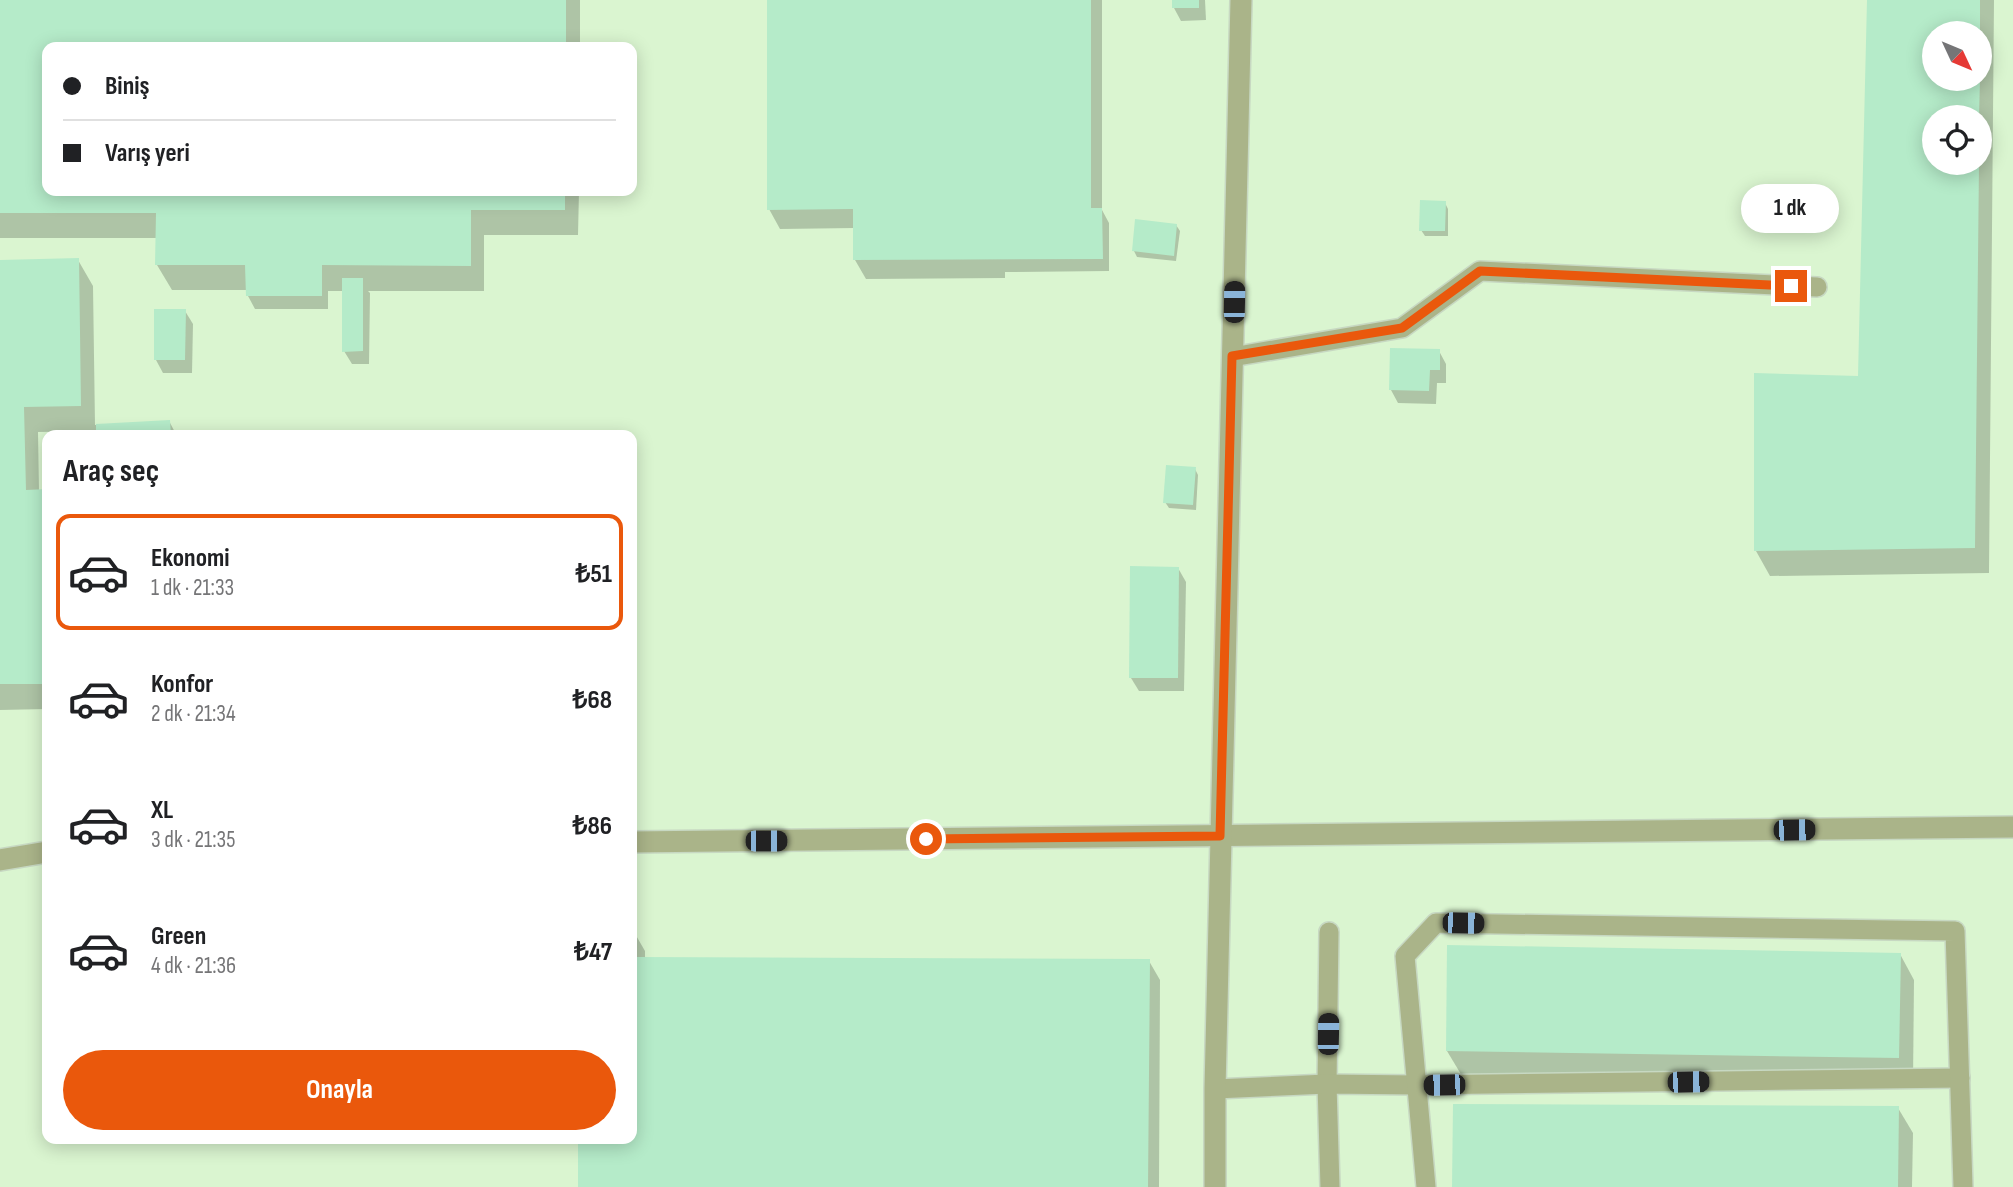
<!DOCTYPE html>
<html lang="tr">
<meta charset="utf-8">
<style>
body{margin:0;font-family:"Sofia Sans Condensed",sans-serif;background:#f2f2f2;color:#202124;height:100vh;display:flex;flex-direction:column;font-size:26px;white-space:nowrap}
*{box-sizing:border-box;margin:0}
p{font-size:23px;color:#757577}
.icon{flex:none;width:38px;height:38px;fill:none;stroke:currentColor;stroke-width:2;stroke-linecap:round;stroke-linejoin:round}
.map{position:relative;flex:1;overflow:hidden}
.panel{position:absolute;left:42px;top:430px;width:595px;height:714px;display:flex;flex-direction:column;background:#fff;border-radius:14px;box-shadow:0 4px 18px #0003}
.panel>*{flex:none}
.hud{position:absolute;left:42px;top:42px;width:595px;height:154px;border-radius:14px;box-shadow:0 4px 18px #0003;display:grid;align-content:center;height:154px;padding:0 21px;background:#fff}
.needle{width:46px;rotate:134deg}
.tools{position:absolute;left:1922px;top:21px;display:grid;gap:14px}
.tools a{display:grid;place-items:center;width:70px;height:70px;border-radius:50%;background:#fff;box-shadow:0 4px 18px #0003;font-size:35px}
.end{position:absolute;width:32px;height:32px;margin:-16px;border:9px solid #ea580c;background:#fff;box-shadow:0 0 0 4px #fff}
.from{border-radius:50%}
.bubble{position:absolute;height:49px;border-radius:24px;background:#fff;box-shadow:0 4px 18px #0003;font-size:23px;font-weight:700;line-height:49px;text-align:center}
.car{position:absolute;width:21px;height:42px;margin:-21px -10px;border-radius:9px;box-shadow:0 0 5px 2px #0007;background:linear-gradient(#222 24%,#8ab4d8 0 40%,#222 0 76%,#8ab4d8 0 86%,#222 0)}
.hud b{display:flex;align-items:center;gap:24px;height:66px;font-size:26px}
.hud b+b{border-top:2px solid #e0e0e0}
.hud i{width:18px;height:18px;background:#202124}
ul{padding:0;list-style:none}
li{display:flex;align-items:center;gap:21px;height:116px;margin:0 14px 10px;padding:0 7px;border:4px solid transparent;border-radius:14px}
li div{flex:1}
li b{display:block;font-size:26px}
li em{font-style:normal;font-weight:700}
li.active{border-color:#ea580c}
li>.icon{width:63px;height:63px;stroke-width:1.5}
h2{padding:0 21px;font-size:32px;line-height:84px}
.cta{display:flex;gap:14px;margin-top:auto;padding:14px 21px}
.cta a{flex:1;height:80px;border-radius:42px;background:#ea580c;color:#fff;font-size:28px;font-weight:700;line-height:80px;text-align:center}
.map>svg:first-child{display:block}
.built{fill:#daf5d0;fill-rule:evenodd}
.shadow{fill:#0003;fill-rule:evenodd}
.building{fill:#b5ebc9}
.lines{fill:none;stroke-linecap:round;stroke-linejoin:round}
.lane-casing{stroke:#c7d8c2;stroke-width:22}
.street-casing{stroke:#c7d8c2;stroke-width:24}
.lane{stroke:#aab489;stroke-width:19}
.street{stroke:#aab489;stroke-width:21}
.route{stroke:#ea580c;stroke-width:9}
</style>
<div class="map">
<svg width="2013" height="1187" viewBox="0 0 2013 1187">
<rect width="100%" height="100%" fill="#ecfee6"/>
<path class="built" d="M0 0H2013V1187H0ZM1934 33H1979V79H1934ZM47 47H632V191H47ZM1934 117H1979V163H1934ZM47 436H632V1139H47Z"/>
<g class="shadow">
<polygon points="0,0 580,0 580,47 47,47 47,191 579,191 578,235 484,235 484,291 368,291 370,293 369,364 352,364 344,351 344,291 328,291 328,309 255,309 248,296 247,290 172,290 157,265 157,238 0,238"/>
<polygon points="769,0 1102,0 1102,210 1109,223 1109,271 1005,272 1005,278 866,279 855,260 855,228 780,229 769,209"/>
<polygon points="1174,0 1205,0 1206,20 1181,21 1174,8"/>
<path d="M1869 0H1994L1989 573 1770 576 1756 551 1859 378ZM1934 33H1979V79H1934ZM1934 117H1979V163H1934Z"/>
<polygon points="1445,203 1448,209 1448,236 1425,236 1421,230"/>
<polygon points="1176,225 1180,231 1176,261 1137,257 1134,251"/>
<polygon points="78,260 93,286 95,425 169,421 177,436 98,436 98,431 38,432 39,491 47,491 47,709 0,710 0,262"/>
<polygon points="185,311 193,324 192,373 163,373 156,360"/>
<polygon points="1439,351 1446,364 1446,383 1437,383 1436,404 1398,403 1391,390"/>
<polygon points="1195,469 1198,475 1196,510 1169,508 1165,502"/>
<polygon points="1178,568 1186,582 1184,691 1139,691 1131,678"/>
<polygon points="632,932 634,932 645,951 645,959 1149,961 1160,980 1159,1187 580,1187 632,1139"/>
<polygon points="1900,954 1914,980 1913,1083 1462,1076 1447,1051"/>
<polygon points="1898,1108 1913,1133 1912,1187 1454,1187"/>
</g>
<g class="building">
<polygon points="0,0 566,0 566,47 47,47 47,191 565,191 565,210 471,210 471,266 322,265 322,296 246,296 245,265 155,265 156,213 0,213"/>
<polygon points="767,0 1091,0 1091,208 1102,208 1103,259 853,260 853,209 767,210"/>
<rect x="1172" y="0" width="27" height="8"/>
<polygon points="1867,0 1980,0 1980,33 1934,33 1934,79 1980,79 1979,117 1934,117 1934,163 1979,163 1975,548 1754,551 1754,373 1858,376"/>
<polygon points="1420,200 1446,201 1445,231 1419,231"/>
<polygon points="1135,219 1177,224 1174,256 1132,251"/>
<polygon points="79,258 81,406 24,407 26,490 47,489 47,684 0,684 0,260"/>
<polygon points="342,278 363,278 363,351 342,352"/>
<polygon points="154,309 186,309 185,360 154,360"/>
<polygon points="1390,348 1440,349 1440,370 1430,370 1429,391 1389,390"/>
<polygon points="170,420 171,436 96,436 96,424"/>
<polygon points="1166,465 1196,467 1193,505 1163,503"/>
<polygon points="1130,566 1179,567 1178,678 1129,678"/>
<polygon points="632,930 635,930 635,957 1150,959 1148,1187 578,1187 578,1139 632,1139"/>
<polygon points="1447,945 1901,953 1899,1058 1446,1051"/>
<polygon points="1453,1104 1899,1106 1898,1187 1452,1187"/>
</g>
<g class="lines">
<defs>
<g id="lane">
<polyline points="1232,357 1402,328 1480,271 1817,287"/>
<polyline points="1329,932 1327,1084 1330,1187"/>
<polyline points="1215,1089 1327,1084 1417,1085 1960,1078"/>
<polyline points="1426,1187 1405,956 1436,923 1955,931 1963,1187"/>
</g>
<g id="street">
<polyline points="632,842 2013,827"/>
<polyline points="0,860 47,852"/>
<polyline points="1215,1187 1215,1089 1241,0"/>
</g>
</defs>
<use href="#lane" class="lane-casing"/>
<use href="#street" class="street-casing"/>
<use href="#lane" class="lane"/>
<use href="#street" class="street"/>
</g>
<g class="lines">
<polyline class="route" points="926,839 1220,836 1232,356 1402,328 1480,271 1791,286"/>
</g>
</svg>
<div class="tools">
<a><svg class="needle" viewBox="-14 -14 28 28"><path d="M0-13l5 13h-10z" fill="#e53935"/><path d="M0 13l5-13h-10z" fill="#757577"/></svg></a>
<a><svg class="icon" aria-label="locate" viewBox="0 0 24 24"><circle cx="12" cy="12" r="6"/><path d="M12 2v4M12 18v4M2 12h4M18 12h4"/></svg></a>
</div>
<i class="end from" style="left:926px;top:839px"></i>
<i class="end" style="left:1791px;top:286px"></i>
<div class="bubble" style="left:1741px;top:184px;width:98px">1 dk</div>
<i class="car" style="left:1234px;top:302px;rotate:1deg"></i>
<i class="car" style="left:1794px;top:830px;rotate:89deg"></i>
<i class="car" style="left:766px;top:841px;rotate:90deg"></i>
<i class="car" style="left:1463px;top:923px;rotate:91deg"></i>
<i class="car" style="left:1328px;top:1034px;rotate:1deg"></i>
<i class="car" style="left:1688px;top:1082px;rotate:89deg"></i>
<i class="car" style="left:1444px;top:1085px;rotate:269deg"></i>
<div class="hud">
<b><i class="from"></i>Biniş</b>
<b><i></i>Varış yeri</b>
</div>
<section class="panel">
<h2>Araç seç</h2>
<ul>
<li class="active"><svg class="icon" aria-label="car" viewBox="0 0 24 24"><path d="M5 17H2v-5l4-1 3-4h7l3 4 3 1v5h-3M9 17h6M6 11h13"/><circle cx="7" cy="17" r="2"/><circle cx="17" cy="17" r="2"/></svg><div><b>Ekonomi</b><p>1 dk · 21:33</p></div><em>₺51</em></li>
<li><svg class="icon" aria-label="car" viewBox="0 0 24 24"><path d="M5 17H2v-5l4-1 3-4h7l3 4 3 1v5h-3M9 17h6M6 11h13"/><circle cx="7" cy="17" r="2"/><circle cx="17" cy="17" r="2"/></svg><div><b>Konfor</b><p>2 dk · 21:34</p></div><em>₺68</em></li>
<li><svg class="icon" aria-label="car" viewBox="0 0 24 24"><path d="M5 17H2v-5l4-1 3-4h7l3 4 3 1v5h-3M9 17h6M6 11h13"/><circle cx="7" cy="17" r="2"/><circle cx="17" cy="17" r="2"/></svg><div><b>XL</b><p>3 dk · 21:35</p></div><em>₺86</em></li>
<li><svg class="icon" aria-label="car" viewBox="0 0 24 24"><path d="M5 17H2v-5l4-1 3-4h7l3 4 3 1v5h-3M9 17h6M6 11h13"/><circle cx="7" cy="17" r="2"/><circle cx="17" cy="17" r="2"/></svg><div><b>Green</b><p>4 dk · 21:36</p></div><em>₺47</em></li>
</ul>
<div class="cta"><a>Onayla</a></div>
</section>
</div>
